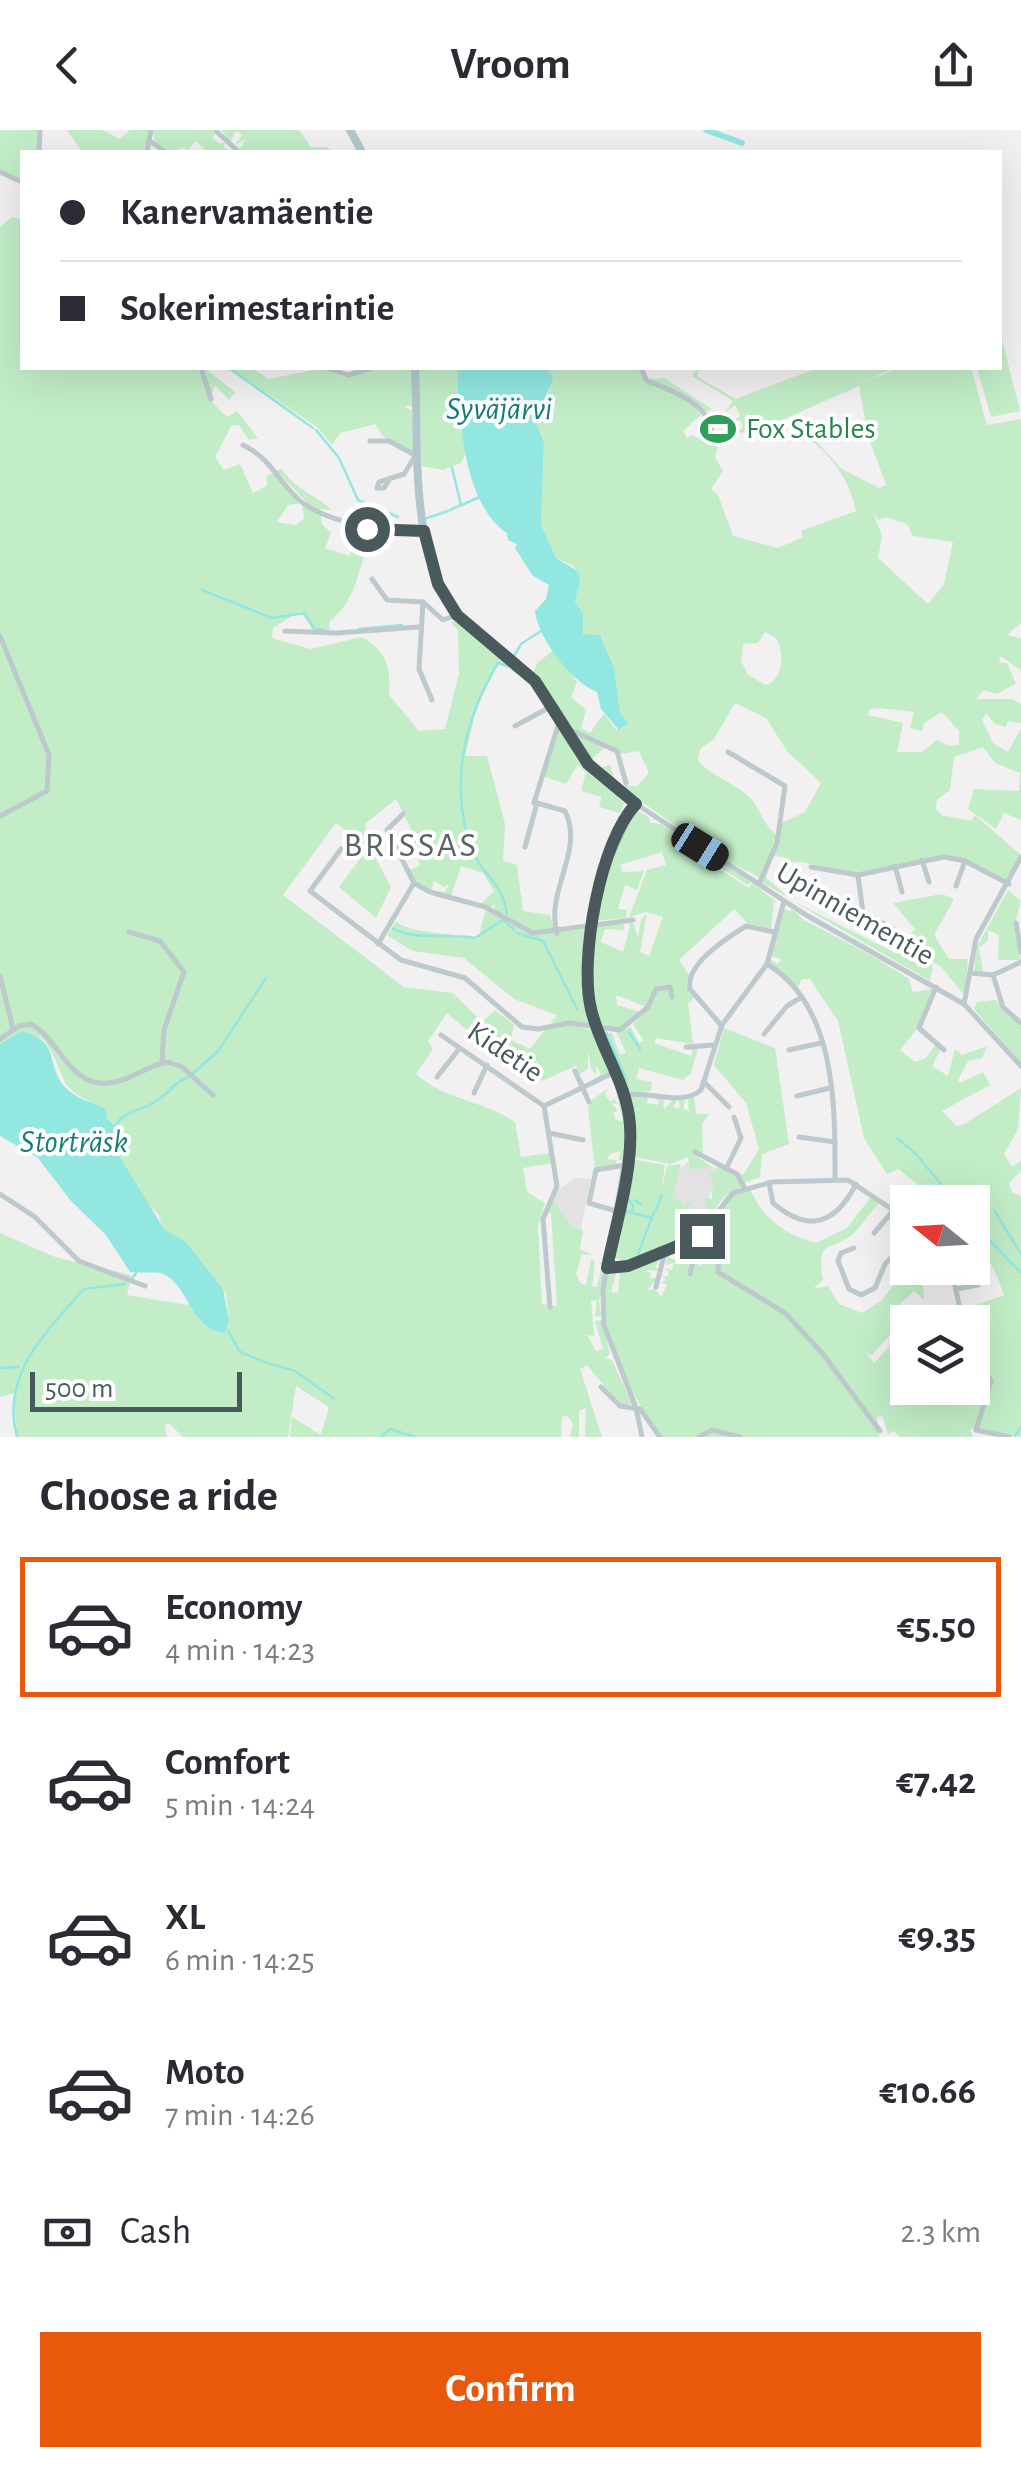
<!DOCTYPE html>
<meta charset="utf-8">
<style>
body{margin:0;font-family:"Alegreya Sans",sans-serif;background:#f7f7f7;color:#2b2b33;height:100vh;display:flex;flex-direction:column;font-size:38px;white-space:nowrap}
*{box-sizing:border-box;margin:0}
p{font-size:32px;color:#7c7c81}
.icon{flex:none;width:55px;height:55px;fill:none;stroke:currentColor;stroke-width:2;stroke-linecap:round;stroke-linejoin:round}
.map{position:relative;height:1307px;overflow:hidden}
.panel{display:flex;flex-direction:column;background:#fff;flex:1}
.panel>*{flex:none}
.guide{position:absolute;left:20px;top:20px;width:982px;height:220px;border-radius:0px;box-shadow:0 10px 40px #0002;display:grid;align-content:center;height:220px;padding:0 40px;background:#fff}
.needle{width:65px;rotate:288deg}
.buttons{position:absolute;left:890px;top:1055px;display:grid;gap:20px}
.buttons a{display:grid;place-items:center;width:100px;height:100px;border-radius:0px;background:#fff;box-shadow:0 10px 40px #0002;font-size:50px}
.scale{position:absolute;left:30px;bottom:25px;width:212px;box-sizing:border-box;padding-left:10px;border:5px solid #49595c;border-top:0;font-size:28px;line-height:35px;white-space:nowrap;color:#49595c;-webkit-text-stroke:8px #fff;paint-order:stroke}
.end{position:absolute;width:45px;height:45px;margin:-22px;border:12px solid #49595c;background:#fff;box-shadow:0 0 0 5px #fff}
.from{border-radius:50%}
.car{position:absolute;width:30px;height:60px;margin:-30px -15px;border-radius:12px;box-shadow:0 0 8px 2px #0007;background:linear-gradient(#222 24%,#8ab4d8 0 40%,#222 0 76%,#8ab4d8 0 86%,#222 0)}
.guide b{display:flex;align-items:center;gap:35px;height:95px;font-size:38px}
.guide b+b{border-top:2px solid #e1e1e2}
.guide i{width:25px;height:25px;background:#2b2b33}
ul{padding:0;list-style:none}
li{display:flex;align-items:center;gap:30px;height:140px;margin:0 20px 15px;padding:0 20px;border:5px solid transparent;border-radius:0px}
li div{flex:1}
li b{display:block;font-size:38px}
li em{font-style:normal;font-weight:700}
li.active{border-color:#ea580c}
li>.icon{width:90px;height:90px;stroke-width:1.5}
h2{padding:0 40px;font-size:45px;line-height:120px}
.pay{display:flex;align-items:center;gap:25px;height:110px;padding:0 40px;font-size:38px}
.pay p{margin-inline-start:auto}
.action{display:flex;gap:20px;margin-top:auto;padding:20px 40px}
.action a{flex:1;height:115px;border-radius:0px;background:#ea580c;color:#fff;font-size:40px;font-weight:700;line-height:115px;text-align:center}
header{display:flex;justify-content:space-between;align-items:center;height:130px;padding:0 40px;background:#fff;font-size:45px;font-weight:700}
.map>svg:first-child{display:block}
.education{fill:#e3e1e2}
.green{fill:#c2edc7;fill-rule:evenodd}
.water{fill:#92e7e1}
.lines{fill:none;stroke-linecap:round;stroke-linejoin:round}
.stream{stroke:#92e7e1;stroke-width:2.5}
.river{stroke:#92e7e1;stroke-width:6}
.minor{stroke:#bdc9cc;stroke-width:5}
.major{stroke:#b2c7cd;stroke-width:8}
.route{stroke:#49595c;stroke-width:12}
.labels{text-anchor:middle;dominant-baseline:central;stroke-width:8;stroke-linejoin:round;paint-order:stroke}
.leisure-label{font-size:30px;fill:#27864d;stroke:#fff;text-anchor:start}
.street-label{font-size:30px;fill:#49595c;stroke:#fff}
.water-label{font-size:32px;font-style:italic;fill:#157e78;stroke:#fff}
.quarter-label{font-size:35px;letter-spacing:2.5px;fill:#5d6365;stroke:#fff}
</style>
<header><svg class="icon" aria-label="back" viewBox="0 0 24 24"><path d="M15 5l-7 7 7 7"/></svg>Vroom<svg class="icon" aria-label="share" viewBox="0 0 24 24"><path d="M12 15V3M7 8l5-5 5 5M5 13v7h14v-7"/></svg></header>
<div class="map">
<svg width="1021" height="1307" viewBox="0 0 1021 1307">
<rect width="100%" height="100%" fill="#f2f0f1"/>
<g class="education">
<polygon points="688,1032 716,1038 715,1052 697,1097 684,1107 678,1106 681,1094 672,1065 678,1040"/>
<polygon points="576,1048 591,1049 581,1099 571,1096 554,1072 556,1061"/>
</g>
<g class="green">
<polygon points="0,0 39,0 39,22 22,22 22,51 0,41"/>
<polygon points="67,0 102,0 120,9 130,0 150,0 146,22 82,22"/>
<polygon points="153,0 218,0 212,8 220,14 225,12 224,17 232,22 207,22 196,11 187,21 185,17 169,22 155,12"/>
<polygon points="222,0 299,0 311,17 327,17 333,22 243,22 239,20 246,9 235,15 242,5 236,1 230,12"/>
<path d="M12 87 22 90V238H199L207 247 204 238 235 262 229 270 215 255 210 270 227 287 237 281 258 308 249 310 239 295 231 296 215 327 224 340 240 334 253 363 267 356 266 346 276 342 302 373 288 375 277 392 296 395 304 388 302 374H308L277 341 281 338C297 361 314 364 332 380L320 379 322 394 331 403 325 418 349 426 359 401 365 399 343 388 376 398C357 428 363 465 329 492L330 502 313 500 300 481 273 498 272 508 310 519 362 507C387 522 391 537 389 565L419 601 445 599 459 544 458 500 450 492 459 491 519 539 517 544 499 532 478 571 465 626H487L505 694 503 731 517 735 523 781 550 785 555 801 526 800 494 780 495 774 490 778 481 774 494 761 483 743 461 736 451 766 434 761 445 762 449 754 444 757 434 751 431 760 422 756 426 751 421 756 408 741 420 735 411 699 396 669 366 693 365 708 391 757 376 788 339 757 368 718 336 693 283 765 404 857 453 863 482 892 495 880 514 895 511 910 530 919 546 899 573 895 598 902 613 941 594 949 601 944 596 936V945L591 939 588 919V939L579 944 585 954H581L576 936 542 951 492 921 447 883 428 911 433 919 416 944C444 970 485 971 515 992L521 1027 551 1023 552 1033 523 1038 527 1062 545 1073 538 1096 542 1174 557 1176 551 1083H545L553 1069 571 1096 583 1100 580 1119 592 1125 582 1124 576 1144 581 1154 586 1155 591 1130 584 1127 595 1131 592 1157H597L602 1135 598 1132 606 1134 599 1172 601 1186 595 1187 597 1171 591 1170 594 1206 587 1205 596 1221 603 1219 595 1191 602 1190 610 1224 605 1228 612 1230 632 1274H619L587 1235 580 1239 602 1307H585L586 1278 579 1281V1307H570L573 1294 567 1285 562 1287 561 1307H290L292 1287 321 1305 329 1277 296 1256 288 1307H183L169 1293 165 1295 167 1307H17L14 1263 0 1267V1103L55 1127 131 1145 127 1165 188 1175 190 1171C196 1187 205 1203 225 1203L229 1190 226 1163 186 1112 163 1100 159 1085 139 1064 113 1016 117 998 106 989V979C49 955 73 951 43 909L21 901 0 914V97Z"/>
<polygon points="1000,202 1020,281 991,287 977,238 1000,238"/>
<path d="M230 238H252L269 249 323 238 345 247 374 238H413L414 276H404L412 281 414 324C399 321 379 307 376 294L340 303 332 315 317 297Z"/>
<polygon points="417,238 457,238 459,293 467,321 461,333 443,340 422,336"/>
<path d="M548 238H639L644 249 664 248 712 279 703 284 685 264 653 252 688 269 701 285 683 301 687 308 692 305 718 317 715 328 723 341 711 359 718 365 733 406 778 418 803 407 801 401 856 381C847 338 817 308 777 290L725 309 733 304 729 297 733 302 743 298 740 289 729 297 725 284 728 292 740 287 735 275 724 284 733 271 692 246 698 238V247L736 269 817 238H894L859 254 899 238H971L987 295 1021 289V493L1007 505 1021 508V541L1001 526 999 533H1007L1016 554 996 564 984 560 975 569H1012L1021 574V593L1008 591 1006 597 995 594 986 583 982 590 993 613 1008 622 1021 598V690L1004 683 996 699 968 679 974 659 1019 661 1020 643 995 633 983 617 954 627 950 660 937 670 936 679 942 685 971 691 975 685 1021 725 1005 750 966 730 940 726 857 744 801 732H781L784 727 773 726 766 748 790 768 761 752 778 714 781 693 805 682 821 653 787 621 766 588 735 573 714 609 700 619 698 630C711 647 733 651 749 667 762 679 762 695 777 705L761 748 723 729 595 639 574 599 566 596 532 545 538 532 554 520 577 552 571 567 586 580 581 598 590 603 604 583 616 600 628 593 620 582 614 537 601 506 588 508 583 503V483L575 472 580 447 573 436 556 428 541 395 544 312 536 293 552 254ZM859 256 868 306 886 355 879 358 842 339 816 311 815 296 805 301 782 290ZM874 385 879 390 886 387 907 394 913 406 953 412 944 454 928 474 878 428 882 406ZM765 502 777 509C784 525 784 548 766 555L748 545 741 531 743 514 758 513ZM879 578 914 582 910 598 922 601 924 593 942 582 959 601V615L949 616 937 610 922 622H897L903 593 868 585 870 579ZM575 600 620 624 639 621 649 643 637 656 616 655 610 635 599 638 591 630 605 617Z"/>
<polygon points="560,594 578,632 582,631 626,670 617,667 624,673 620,683 599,677 602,667 581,661 586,643 578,634 566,654 542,646"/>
<path d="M636 680 649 687 650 693 662 694 751 752 748 755 657 698 749 758 752 753 778 773 774 772 771 799 747 793 734 779 679 830 689 845 686 854 694 868 688 873 693 914 656 908 654 913 691 926 693 921 686 919 698 918 691 943 683 950 639 938 636 949 652 952 651 961 626 963 602 903H612L620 925 626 922 616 902 631 897 639 913 644 911 633 894 650 875V866L646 877 616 865 617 875 641 882 622 898 598 895C585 864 591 829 595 797L624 792V800L605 799 601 812 623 822 630 797 627 791 634 794 638 808 641 789 647 784 640 822 649 826 663 787 646 782 629 787 647 740 666 735 662 722 620 735 622 742 644 741 637 760 625 755 618 779 627 780 626 788 596 791C598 749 616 717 634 681L639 684Z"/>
<polygon points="1008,760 1021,771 1014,796 1021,830 998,830 999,805 988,800 988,811 979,817 983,842 974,841 977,810 977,817"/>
<polygon points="942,764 954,769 934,805 949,829 968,829 965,866 941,837 925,827 933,836 930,851 791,770 895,823 915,799 893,773"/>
<path d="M791 778 804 790 909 845 871 826 908 848 913 862 933 859 917 899 900 920 915 932 926 928 935 915 940 921 932 936 948 946 955 919 962 925 987 916 982 928 968 931 958 950 960 953 983 942 990 955 942 981 957 996 966 993 1021 958 1018 999 1004 1024 1012 1037 1021 1031V1041L1009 1053 1012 1062 1021 1066V1307L979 1298 990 1245 974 1214 972 1192H968L965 1179 1004 1165C993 1131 973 1107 972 1072H940L898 1039 887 1044 864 1008 838 891 810 849H802L798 857 769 832 771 829 777 834 782 829 771 826 784 779 791 782Z"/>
<path d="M486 779 532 804 588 799 587 859 593 895 549 896 557 885 514 869 464 828 413 821 387 805 396 792C416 805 451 802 478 809Z"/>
<polygon points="996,870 1021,896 1021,933 974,879 977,872"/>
<polygon points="724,898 775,918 789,1014 762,1024 760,1047 744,1053 739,1043 743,1045 759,1019 746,973 714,935"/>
<path d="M616 945C626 970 632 999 624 1030H618L621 1021 610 1024 607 1029 617 1030 616 1034 595 1039 588 978 592 970 609 958 605 964 610 972 614 969 618 974 611 973 618 981 614 982 615 989 623 992 613 948H609Z"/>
<polygon points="630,966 648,966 647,973 658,975 659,970 653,969 663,967 664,979 672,971 665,968 678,969 673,977 680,979 679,970 685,970 683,979 689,981 688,970 694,967 696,984 709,984 702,994 703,1024 694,1024 713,1038 690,1039 688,1027 670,1034 630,1026"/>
<polygon points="631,1029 665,1035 661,1061 667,1036 681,1034 672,1068 682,1071 683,1078 687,1071 692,1074 682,1082 681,1108 672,1114 678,1113 629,1133 611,1126"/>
<polygon points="717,1036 738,1047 741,1057 711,1089 728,1063 725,1065 700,1101 683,1109 688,1093 697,1095 706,1075 703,1068 712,1069 713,1047 708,1048 710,1040 714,1043"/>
<path d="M749 1057C764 1090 782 1103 816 1113L847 1098 871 1067 879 1073C870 1082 861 1097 854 1103 832 1122 815 1108 823 1150L813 1159 828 1156 839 1174 862 1183 881 1171 897 1150 923 1156 924 1170 914 1161 899 1175 917 1192 899 1195 872 1225 866 1222 874 1233 907 1198 908 1258H972L973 1233 990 1251 976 1298 970 1299 973 1307H900L894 1301 888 1304 882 1286 877 1287 879 1307H701L711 1299 696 1307H661C628 1258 595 1207 608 1144L617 1141 611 1162 618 1163 620 1140 662 1124 655 1137 660 1141 646 1140 651 1143 649 1148 659 1147 646 1161 655 1158 661 1167 667 1155 661 1153 666 1150 662 1146 667 1147 669 1142 665 1138 672 1140 674 1133 666 1135 667 1126 675 1130 678 1123 667 1122 697 1111 689 1122 694 1121V1128L687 1126 684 1132 690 1129 700 1136 702 1129 695 1131 698 1120 705 1124 707 1119 700 1115 710 1114 711 1108 701 1111V1107L728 1068Z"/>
</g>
<g class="water">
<path d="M457 238H548L553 251 546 265 551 276 541 280 536 293 544 312 541 395 556 428C586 446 582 441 575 472L583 483V504L600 505 614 537 620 582 628 593 619 600 601 579 597 562C570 551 538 508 535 481L546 469 549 455 532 445 515 418 517 414 508 410 507 403C464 375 459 290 457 238Z"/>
<path d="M21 901C61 911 45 932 64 956 75 969 92 972 106 979L107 989 117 998 113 1016 164 1099 186 1112 223 1159 229 1190 225 1203C190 1202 189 1151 160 1143 154 1142 139 1143 130 1142L106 1105 71 1071 38 1028 0 1006V914Z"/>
</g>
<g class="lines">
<g class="stream">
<polyline points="229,238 313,298"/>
<polyline points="316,300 339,328 358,370 398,387"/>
<polyline points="452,338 461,375"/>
<polyline points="450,380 482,366"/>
<polyline points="427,388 448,381"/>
<polyline points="202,460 272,488 305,483 314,499 323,500"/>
<polyline points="359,499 402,495"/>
<polyline points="514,526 521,514 541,501"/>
<path d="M507 784C502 751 484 747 474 724 447 660 464 590 498 533L507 536"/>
<path d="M393 799C420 811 446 803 475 808L503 790 514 800"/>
<polyline points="517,803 543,811 577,879"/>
<polyline points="606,902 627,951"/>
<polyline points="629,902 640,919"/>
<polyline points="220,918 266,848"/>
<polyline points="191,945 219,920"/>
<path d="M115 995C125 981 139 981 153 973 167 966 173 953 188 947"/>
<polyline points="897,1008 916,1024 956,1072"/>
<polyline points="635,1070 641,1075"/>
<polyline points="656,1080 662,1065"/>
<polyline points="994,1080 1021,1124"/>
<polyline points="626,1081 632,1083 633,1075 627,1067"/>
<polyline points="635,1084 652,1088"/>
<polyline points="972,1092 1021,1143"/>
<polyline points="638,1124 654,1082"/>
<polyline points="131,1150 136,1143"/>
<polyline points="228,1200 240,1222 262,1231"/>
<polyline points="264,1232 295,1241 333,1268"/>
<polyline points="0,1238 19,1237"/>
<polyline points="1015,1306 1021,1297"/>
<path d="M17 1307C0 1244 47 1201 84 1159L125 1154"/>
<polyline points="381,1307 390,1299 415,1307"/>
</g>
<polyline class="river" points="706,0 742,13"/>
<g class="minor">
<polyline points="217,2 239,22"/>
<polyline points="150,11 165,22"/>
<polyline points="39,22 40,0"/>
<polyline points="147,22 151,0"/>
<polyline points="0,42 22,52"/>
<polyline points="201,238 211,269"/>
<polyline points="327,238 348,245 372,238"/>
<path d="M641 238 647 251C674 261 717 276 712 313"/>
<polyline points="370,311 389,311 417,326"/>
<path d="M243 315C270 328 277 349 298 369 322 391 392 406 424 401"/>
<polyline points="389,350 384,358 377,358 379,352 404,344 415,326"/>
<polyline points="372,449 387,470 423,472 443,490 457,485"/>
<polyline points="423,472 419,539 432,570"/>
<polyline points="285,501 337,503 419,497"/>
<polyline points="0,506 49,625 47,661 0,686"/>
<polyline points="515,596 552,576"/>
<polyline points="568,599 617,621 626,653"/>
<polyline points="728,622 785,656 777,713 759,754"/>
<polyline points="534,673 560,589"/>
<polyline points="636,674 599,753 589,847 590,876 625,965 630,998 603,1160 604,1195 636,1278 642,1307"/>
<polyline points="636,674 806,785 964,874 1021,936"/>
<path d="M525 717 537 673 565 681C585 721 545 760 557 803"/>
<polyline points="341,719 310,761 401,830 465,848 522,897 539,899 569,893 620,900 648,877 656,859 670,857 672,867"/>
<polyline points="922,730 929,752"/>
<polyline points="895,736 902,762"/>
<polyline points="811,737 858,745 944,727 965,731 1009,754"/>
<polyline points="858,746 863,782 898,802"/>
<polyline points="414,753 430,762 485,777 533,803 633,790"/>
<polyline points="956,756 965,731"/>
<polyline points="1016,793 1021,822"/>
<polyline points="129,802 160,811 184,842 164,900 162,932"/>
<polyline points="378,814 414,753 387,700 403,684"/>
<path d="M767 834C837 876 835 978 835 1048"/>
<polyline points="970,843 993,845 1021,832"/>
<polyline points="993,845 1003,877 1021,893"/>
<polyline points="0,846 13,899"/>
<polyline points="936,857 919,898 944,920"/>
<polyline points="964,874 976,809 1021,727"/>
<path d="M721 895 690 859C685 834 727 808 746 796L774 802"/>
<polyline points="764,904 787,876 802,867"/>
<polyline points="441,905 544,976"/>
<path d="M0 909 19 896 31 894C59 909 70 958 109 953 131 951 147 935 168 932L182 937 213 965"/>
<polyline points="686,917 715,915"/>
<polyline points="789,920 821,913"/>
<polyline points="575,941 589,972"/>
<polyline points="437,947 459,919"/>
<polyline points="704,952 729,977"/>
<polyline points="474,963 487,935"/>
<path d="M625 965C649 960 682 977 701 960L722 895 767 834 784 771"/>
<polyline points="797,966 830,958"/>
<polyline points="549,1003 583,1010"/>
<polyline points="799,1007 835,1012"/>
<polyline points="695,1022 737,1044 744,1057"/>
<polyline points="726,1039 741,1008 734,987"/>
<path d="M769 1053 773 1073C808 1103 835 1095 856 1054"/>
<polyline points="0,1064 35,1087 79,1131 145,1156"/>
<polyline points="619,1082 589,1073 596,1040 626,1035"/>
<polyline points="712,1092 719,1103 718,1142 785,1183 823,1224 880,1301"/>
<polyline points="874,1103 907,1065"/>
<polyline points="854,1118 841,1123 838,1131 849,1159 861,1165 875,1158 885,1134 908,1112"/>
<polyline points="951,1138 963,1192"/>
<polyline points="607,1139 628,1135 696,1109 733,1063 772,1052 848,1050 908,1090"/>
<polyline points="690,1144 699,1107"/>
<polyline points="656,1157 665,1122"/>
<polyline points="956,1159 978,1155"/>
<polyline points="550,1177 543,1089 557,1056 544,976 617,941"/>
<polyline points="972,1217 991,1251 976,1300 1010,1307"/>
<polyline points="601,1257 620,1276 640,1279 660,1307"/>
<polyline points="699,1307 712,1300 740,1307"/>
</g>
<g class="major">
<polyline points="350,0 362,22"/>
<path d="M415 238C419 312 408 429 460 488 483 515 518 530 540 558 580 607 577 634 636 674"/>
</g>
</g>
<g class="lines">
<path class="route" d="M367 399 424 401 438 454 457 485 535 551 588 634 636 674C600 711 579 829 591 879 600 919 627 952 630 995 633 1042 616 1092 607 1138L628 1136 702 1106"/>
</g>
<defs>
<symbol id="stadium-bare" viewBox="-9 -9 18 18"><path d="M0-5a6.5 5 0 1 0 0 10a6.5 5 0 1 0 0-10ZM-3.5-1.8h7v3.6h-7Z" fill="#2e9e5b" stroke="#fff" stroke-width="2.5" paint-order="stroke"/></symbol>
</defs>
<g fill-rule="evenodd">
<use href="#stadium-bare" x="693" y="274" width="50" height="50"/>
</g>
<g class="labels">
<g class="leisure-label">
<text x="746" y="299">Fox Stables</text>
</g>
<g class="street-label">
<text transform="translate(855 784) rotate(30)">Upinniementie</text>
<text transform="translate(505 922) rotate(34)">Kidetie</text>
</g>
<g class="water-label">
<text x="499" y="279">Syväjärvi</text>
<text x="74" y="1012">Storträsk</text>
</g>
<g class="quarter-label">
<text x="411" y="715">BRISSAS</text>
</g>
</g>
</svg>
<div class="buttons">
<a><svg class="needle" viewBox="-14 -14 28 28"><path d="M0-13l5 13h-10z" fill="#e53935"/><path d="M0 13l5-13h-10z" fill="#7c7c81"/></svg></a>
<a><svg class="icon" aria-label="layers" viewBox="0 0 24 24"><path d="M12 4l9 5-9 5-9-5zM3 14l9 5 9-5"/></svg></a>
</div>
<div class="scale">500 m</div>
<i class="end from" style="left:367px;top:399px"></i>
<i class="end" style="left:702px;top:1106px"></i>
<i class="car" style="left:700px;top:717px;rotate:122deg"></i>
<div class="guide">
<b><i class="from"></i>Kanervamäentie</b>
<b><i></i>Sokerimestarintie</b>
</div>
</div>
<section class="panel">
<h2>Choose a ride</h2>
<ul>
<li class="active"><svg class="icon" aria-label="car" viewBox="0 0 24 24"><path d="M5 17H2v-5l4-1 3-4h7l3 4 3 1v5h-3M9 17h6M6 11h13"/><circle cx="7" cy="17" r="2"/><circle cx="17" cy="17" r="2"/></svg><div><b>Economy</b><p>4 min · 14:23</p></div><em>€5.50</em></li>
<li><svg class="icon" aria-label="car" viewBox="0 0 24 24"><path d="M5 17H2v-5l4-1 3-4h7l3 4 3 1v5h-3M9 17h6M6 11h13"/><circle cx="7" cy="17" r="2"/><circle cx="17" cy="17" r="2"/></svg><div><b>Comfort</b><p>5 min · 14:24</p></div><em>€7.42</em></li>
<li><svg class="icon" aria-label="car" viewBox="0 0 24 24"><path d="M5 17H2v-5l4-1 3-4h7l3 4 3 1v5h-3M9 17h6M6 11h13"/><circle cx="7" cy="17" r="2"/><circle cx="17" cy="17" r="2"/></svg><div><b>XL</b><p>6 min · 14:25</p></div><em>€9.35</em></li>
<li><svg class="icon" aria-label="car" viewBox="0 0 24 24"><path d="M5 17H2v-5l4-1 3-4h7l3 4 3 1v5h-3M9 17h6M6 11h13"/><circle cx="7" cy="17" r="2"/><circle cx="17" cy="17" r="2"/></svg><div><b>Moto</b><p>7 min · 14:26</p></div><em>€10.66</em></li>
</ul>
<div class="pay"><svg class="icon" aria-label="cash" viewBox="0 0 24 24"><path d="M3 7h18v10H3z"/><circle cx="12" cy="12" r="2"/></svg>Cash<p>2.3 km</p></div>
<div class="action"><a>Confirm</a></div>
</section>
